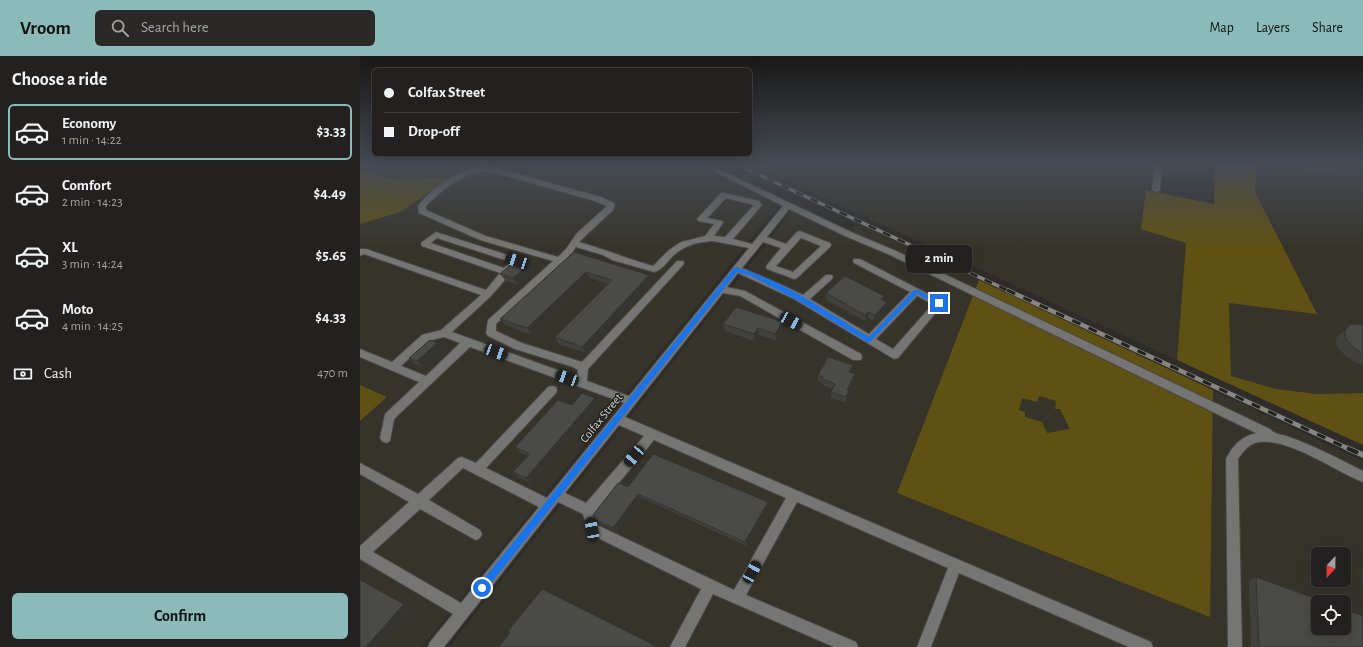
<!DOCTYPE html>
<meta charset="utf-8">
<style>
body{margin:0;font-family:"Alegreya Sans",sans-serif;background:#2a2928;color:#f1f3f6;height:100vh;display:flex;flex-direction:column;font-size:15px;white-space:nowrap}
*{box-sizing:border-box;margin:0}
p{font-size:13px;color:#a2a3a4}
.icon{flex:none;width:22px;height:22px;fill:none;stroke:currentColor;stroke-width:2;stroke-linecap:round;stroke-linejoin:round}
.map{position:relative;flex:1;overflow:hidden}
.details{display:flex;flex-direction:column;background:#22211f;width:360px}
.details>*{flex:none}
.hud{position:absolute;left:12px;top:12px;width:380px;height:88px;border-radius:6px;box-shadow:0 4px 16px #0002,0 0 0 1px #3f3e3d;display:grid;align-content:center;height:88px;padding:0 12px;background:#22211f}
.needle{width:26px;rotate:202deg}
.fabs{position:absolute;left:951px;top:491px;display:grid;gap:8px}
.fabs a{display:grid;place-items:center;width:40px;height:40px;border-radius:6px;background:#22211f;box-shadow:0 4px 16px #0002,0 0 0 1px #3f3e3d;font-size:20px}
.end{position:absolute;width:18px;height:18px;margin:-9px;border:5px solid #1a73e8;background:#fff;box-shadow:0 0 0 2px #fff}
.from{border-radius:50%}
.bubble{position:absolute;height:28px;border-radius:6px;background:#22211f;box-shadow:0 4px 16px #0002,0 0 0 1px #3f3e3d;font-size:13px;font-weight:600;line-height:28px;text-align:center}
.car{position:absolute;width:12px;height:24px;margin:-12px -6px;border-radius:5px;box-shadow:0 0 3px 1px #0007;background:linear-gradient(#222 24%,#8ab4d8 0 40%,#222 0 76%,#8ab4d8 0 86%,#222 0)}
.hud b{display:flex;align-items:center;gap:14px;height:38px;font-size:15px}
.hud b+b{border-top:1px solid #3f3e3d}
.hud i{width:10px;height:10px;background:#f1f3f6}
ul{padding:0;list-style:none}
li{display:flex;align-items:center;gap:12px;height:56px;margin:0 8px 6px;padding:0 4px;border:2px solid transparent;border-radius:6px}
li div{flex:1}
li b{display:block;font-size:15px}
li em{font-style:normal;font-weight:600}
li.on{border-color:#8bbbb9}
li>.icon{width:36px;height:36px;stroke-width:1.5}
h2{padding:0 12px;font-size:18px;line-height:48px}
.pay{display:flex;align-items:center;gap:10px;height:44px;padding:0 12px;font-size:15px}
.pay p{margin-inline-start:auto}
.button{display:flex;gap:8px;margin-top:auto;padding:8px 12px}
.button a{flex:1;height:46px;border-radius:6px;background:#8bbbb9;color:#111;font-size:16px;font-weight:600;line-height:46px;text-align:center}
header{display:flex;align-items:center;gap:24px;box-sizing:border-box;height:56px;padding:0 20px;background:#8bbbb9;color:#111}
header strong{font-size:19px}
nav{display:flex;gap:22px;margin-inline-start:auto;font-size:14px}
.search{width:280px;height:36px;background:#2a2928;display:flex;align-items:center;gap:10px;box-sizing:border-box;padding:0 14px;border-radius:6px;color:#a2a3a4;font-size:15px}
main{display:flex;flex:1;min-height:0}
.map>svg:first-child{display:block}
.built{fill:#36342a;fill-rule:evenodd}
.forest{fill:#5f5114;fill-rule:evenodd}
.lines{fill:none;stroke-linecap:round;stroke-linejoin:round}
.minor-casing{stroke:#484744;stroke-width:2}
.minor{fill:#757573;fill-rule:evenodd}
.rail-far2-casing{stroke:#878684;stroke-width:3.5}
.rail-far1-casing{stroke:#878684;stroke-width:4.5}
.rail-casing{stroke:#878684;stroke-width:5.5}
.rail-far2{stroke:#23221f;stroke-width:2.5;stroke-dasharray:8;stroke-linecap:butt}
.rail-far1{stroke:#23221f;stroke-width:3;stroke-dasharray:9;stroke-linecap:butt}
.rail{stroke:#23221f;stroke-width:4;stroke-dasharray:12;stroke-linecap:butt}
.wall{fill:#40403c}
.shaded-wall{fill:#343431}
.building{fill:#4a4a46;stroke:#343431}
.route{fill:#1a73e8}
.labels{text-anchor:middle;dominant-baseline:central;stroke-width:3;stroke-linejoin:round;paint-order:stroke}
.street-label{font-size:12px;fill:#d5d4d2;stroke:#23221f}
</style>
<header>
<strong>Vroom</strong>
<div class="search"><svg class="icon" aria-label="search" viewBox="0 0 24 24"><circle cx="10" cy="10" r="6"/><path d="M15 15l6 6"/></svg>Search here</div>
<nav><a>Map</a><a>Layers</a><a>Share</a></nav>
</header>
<main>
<section class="details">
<h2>Choose a ride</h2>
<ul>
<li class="on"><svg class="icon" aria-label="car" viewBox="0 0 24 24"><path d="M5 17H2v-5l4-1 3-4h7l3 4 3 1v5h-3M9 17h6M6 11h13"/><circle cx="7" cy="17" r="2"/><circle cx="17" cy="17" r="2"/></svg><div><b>Economy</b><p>1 min · 14:22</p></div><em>$3.33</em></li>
<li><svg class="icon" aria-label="car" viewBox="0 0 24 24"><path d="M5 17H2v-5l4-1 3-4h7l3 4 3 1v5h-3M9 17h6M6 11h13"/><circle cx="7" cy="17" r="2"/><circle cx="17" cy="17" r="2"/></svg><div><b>Comfort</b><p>2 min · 14:23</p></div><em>$4.49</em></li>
<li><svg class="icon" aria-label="car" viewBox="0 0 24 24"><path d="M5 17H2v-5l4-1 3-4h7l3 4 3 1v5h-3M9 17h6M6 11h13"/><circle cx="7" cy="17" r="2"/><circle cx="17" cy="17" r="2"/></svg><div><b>XL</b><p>3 min · 14:24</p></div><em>$5.65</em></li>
<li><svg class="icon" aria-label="car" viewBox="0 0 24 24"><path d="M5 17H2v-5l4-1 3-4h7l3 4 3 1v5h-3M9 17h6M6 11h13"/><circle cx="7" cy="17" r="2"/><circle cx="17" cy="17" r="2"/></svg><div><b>Moto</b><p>4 min · 14:25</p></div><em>$4.33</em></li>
</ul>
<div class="pay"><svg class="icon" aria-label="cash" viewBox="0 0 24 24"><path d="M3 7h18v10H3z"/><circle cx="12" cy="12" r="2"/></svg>Cash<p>470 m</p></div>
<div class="button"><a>Confirm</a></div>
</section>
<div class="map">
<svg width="1003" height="591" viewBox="0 0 1003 591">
<rect width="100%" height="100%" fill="#2d2c29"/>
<g class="built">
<polygon points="0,109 338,109 416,147 418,150 62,591 0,591 0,365 27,341 0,329 0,168 40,156 90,122 32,123 0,115"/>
<polygon points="392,109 795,109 794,117 787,134 786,134 826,187 817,304"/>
<polygon points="897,109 998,109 1003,116 1003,337 957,338 916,333 871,320 869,247 956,257 895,136"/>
<path d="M431 156H435L485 180 498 167 1003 405V591H89ZM958 498H984V524H958ZM958 546H984V572H958Z"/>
</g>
<g class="forest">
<polygon points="854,109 897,109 895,136 957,258 869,247 871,320 916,333 957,338 1003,337 1003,389 817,304 826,187 781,173 786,134 854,148"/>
<polygon points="0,115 32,123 91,122 40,156 0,168"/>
<path d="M619 224 853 334 850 561 537 437ZM679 340 696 345 695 353H700L710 373 687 377 682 366 665 361V356L659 354 662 342 677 346Z"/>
<polygon points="0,329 27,341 0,365"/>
</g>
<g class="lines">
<defs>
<g id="minor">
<path d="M341 109H350L491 176 536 195 910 373C915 379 922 378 929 381 955 390 979 403 1003 415V426C976 416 924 378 895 387 888 389 882 397 878 403L882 591H868L866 403C873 389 881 381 896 377L530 199 485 180 429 153 407 181 426 188 437 176 440 175 470 187 471 189 470 191 437 222 434 223 407 213 406 211 407 209 421 192 403 186 382 212 420 228 443 239 466 219H472L473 221 472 223 450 243 509 278 550 236 494 207 493 205 494 203H500L582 245 584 247 582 249 538 302 534 303 434 243 378 217 367 231 385 235 501 298 502 301 501 304H493L380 240 363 237 265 361 791 586 793 591H769L599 517 571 591H557L588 512 437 446 386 539 496 586 498 591H474L353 538 325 591H310L341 533 228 477 223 458 198 446 84 591H68L70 586 93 558 0 503V490L49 446 0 418V407L58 438 98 402 102 401 116 407 188 331 192 330 196 331 197 334 196 337 126 412 187 442 264 347 110 291 34 363 30 385 26 387 22 385 20 382 25 358 59 326 0 301V293L32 306 62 279 81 274 121 239 4 198 0 200V193H6L126 234 140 217 62 190 61 188 62 186 76 176 160 203 161 205 149 216 144 225 131 240 92 276 217 321 218 314 213 311 155 293 128 280 126 277 128 264 193 205 120 184 59 157 58 150C73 131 107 106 133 111L241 141 254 147 255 149 253 154 219 186C244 193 268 203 293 210L309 194 321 186 345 180 354 168 338 165 337 163 361 137H364L399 145 402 149 373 183 392 188 423 150ZM128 115 235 145 247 150 217 177 206 193 198 201 126 180 66 154V150C82 134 103 116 128 115ZM366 142 394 149 365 181 354 180 363 167 362 165 347 162ZM77 182 151 206 144 212 71 187ZM441 182 461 190 433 216 416 210ZM353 185 389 192 269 340 227 325 228 313 323 209 324 207 323 205H317L222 306 162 287 136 275V268L212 197 216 191 243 199 252 204 294 216C302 214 307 206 313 200 324 189 338 186 353 185ZM557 240 573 248 533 293 516 283ZM84 281 100 287 66 320 41 310 68 285ZM259 369 284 380 226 447 205 437ZM294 384 426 442 374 534 237 469 235 456ZM103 412 179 451 101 547 13 496 60 453 112 482 116 484 120 482 122 478 120 474 69 444Z"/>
<polygon points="795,109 802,109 800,134 796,136 792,134"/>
</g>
</defs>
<use href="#minor" class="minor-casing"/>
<use href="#minor" class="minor"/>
<defs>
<polyline id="rail-far2" points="378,109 649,235"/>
<polyline id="rail-far1" points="647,234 989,393"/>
<polyline id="rail" points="987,392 1003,399"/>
</defs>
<use href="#rail-far2" class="rail-far2-casing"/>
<use href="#rail-far1" class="rail-far1-casing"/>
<use href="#rail" class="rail-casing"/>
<use href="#rail-far2" class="rail-far2"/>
<use href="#rail-far1" class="rail-far1"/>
<use href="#rail" class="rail"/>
</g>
<g class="wall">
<polygon points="941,109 998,109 1001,113 996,119 945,115"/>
<polygon points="214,196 292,226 226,297 199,288 195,281 248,228 230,222 171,279 145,269 140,263"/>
<polygon points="170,207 174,214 158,229 145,224 140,218"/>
<polygon points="466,237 527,246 527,253 514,265 508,262 505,265 466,244"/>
<polygon points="423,266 424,272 416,284 399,279 395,285 365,275 363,268"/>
<polygon points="1003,269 1003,310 988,302 977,291 976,286 977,281 986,273"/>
<polygon points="77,287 83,294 63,311 55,308 49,302"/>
<polygon points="493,309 493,315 492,317 495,318 495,324 489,335 489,341 486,347 471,342 471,336 473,333 463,329 462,327 458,325 458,319"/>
<polygon points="235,342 239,348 171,427 159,422 153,416 168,400 161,397 155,391"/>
<polygon points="268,431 409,450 387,490 282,442 257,476 238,467 234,463"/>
<polygon points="1003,515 1003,530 1001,516"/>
<polygon points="896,521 1003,591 891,591 889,525"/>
</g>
<g class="shaded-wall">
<polygon points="170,207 174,214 158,229 153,222"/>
<polygon points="226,216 230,222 171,279 167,272"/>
<polygon points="289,219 292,226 226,297 222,291"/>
<polygon points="527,246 527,253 514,265 515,259"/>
<polygon points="508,256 508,262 505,265 505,259"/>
<polygon points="423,266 424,272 416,284 415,278"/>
<polygon points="398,272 399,279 395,285 394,278"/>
<polygon points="77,287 83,294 63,311 57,305"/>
<polygon points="493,309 493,315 490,322 489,316"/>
<polygon points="495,318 495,324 489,335 489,341 486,347 486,341 487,334"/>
<polygon points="235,342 239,348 171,427 166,422"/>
<polygon points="278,438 282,442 257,476 253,472"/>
<polygon points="408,446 409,450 387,490 385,486"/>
<polygon points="0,523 52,552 19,591 6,591"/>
</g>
<g class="building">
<polygon points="950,109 998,109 1001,113"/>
<polygon points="214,196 289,219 222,291 195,281 252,224 226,216 167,272 140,263"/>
<polygon points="157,203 170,207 153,222 140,218"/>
<polygon points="485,220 524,240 521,243 527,246 515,259 508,256 505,259 466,237"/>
<polygon points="376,251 423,266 415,278 398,272 394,278 363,268"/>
<polygon points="996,268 1003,269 1003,297 997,294 986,283 985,277 986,273 990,269"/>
<polygon points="70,284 77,287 57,305 49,302"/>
<polygon points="468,301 493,309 489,316 495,318 487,334 489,334 486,341 471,336 475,328 462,323 463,321 458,319"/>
<polygon points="222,337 235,342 166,422 153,416 170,398 155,391 198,344 212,349"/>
<polygon points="293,398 408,446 385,486 278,438 253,472 234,463 233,459 258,427 268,431"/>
<polygon points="896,521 965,546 958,546 958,572 984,572 984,553 1003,560 1003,591 899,591"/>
<polygon points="0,524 44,548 6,591 0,591"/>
<polygon points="182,533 298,591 139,591 150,576 148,575"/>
</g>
<linearGradient id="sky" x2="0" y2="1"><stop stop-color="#191817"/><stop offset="0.57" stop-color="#464b54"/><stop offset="1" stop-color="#464b54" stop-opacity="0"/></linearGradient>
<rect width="1003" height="191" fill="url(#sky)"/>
<path class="route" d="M376 211C424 225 467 256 509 281L554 234H558L582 247 581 249H577L557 238 509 287 441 246 391 220 377 216 125 535 122 537 119 535 118 532 119 529 374 212Z"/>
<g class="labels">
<g class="street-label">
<text transform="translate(241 362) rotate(-51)">Colfax Street</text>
</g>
</g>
</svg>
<div class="fabs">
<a><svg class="needle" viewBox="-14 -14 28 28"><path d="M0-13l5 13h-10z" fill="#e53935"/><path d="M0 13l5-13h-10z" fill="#a2a3a4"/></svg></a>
<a><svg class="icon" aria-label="locate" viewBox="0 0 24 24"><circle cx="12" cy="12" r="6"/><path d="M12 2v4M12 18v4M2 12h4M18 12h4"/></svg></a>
</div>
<i class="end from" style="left:122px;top:532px"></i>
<i class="end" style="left:579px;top:247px"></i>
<div class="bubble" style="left:546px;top:189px;width:66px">2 min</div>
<i class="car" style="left:157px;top:205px;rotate:288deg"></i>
<i class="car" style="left:431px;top:265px;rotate:119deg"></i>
<i class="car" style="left:136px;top:296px;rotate:110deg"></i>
<i class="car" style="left:207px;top:322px;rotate:290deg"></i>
<i class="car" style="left:274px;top:400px;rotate:220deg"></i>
<i class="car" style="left:232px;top:473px;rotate:349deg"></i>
<i class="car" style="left:392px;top:516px;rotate:29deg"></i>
<div class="hud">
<b><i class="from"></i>Colfax Street</b>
<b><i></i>Drop-off</b>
</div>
</div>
</main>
